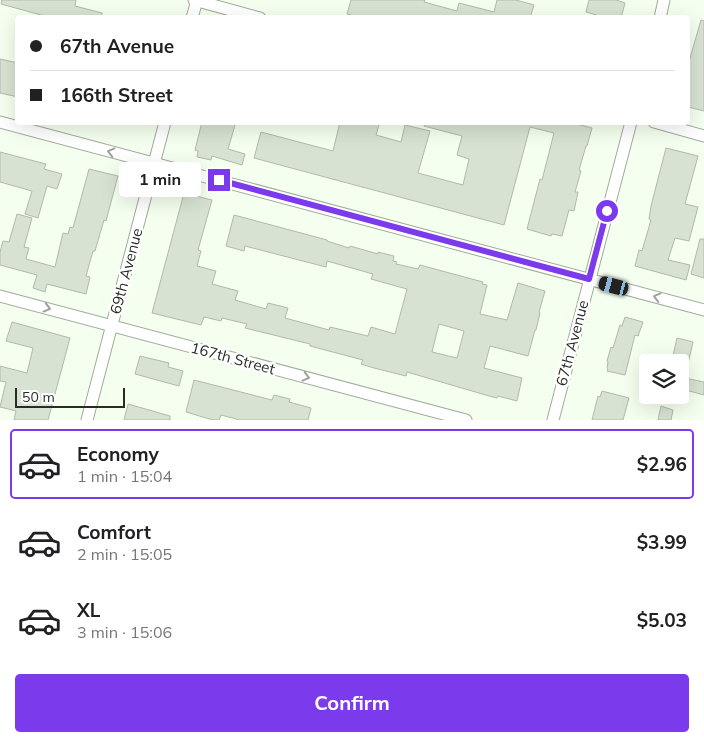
<!DOCTYPE html>
<meta charset="utf-8">
<style>
body{margin:0;font-family:Mulish,sans-serif;background:#f2f2f2;color:#202124;height:100vh;display:flex;flex-direction:column;font-size:19px;white-space:nowrap}
*{box-sizing:border-box;margin:0}
p{font-size:16px;color:#757577}
.icon{flex:none;width:28px;height:28px;fill:none;stroke:currentColor;stroke-width:2;stroke-linecap:round;stroke-linejoin:round}
.map{position:relative;height:420px;overflow:hidden}
.drawer{display:flex;flex-direction:column;background:#fff;flex:1}
.drawer>*{flex:none}
.top-card{position:absolute;left:15px;top:15px;width:675px;height:110px;border-radius:5px;box-shadow:0 5px 20px #0002;display:grid;align-content:center;height:110px;padding:0 15px;background:#fff}
.fabs{position:absolute;left:639px;top:354px;display:grid;gap:10px}
.fabs a{display:grid;place-items:center;width:50px;height:50px;border-radius:5px;background:#fff;box-shadow:0 5px 20px #0002;font-size:25px}
.scale{position:absolute;left:15px;bottom:12px;width:110px;box-sizing:border-box;padding-left:5px;border:2px solid #282c26;border-top:0;font-size:14px;line-height:18px;white-space:nowrap;color:#282c26;-webkit-text-stroke:4px #fff;paint-order:stroke}
.end{position:absolute;width:22px;height:22px;margin:-11px;border:6px solid #7c3aed;background:#fff;box-shadow:0 0 0 2px #fff}
.from{border-radius:50%}
.bubble{position:absolute;height:35px;border-radius:5px;background:#fff;box-shadow:0 5px 20px #0002;font-size:16px;font-weight:700;line-height:35px;text-align:center}
.car{position:absolute;width:15px;height:30px;margin:-15px -8px;border-radius:6px;box-shadow:0 0 4px 1px #0007;background:linear-gradient(#222 24%,#8ab4d8 0 40%,#222 0 76%,#8ab4d8 0 86%,#222 0)}
.top-card b{display:flex;align-items:center;gap:18px;height:48px;font-size:19px}
.top-card b+b{border-top:1px solid #e0e0e0}
.top-card i{width:12px;height:12px;background:#202124}
ul{padding:9px 0 0;list-style:none}
li{display:flex;align-items:center;gap:15px;height:70px;margin:0 10px 8px;padding:0 5px;border:2px solid transparent;border-radius:5px}
li div{flex:1}
li b{display:block;font-size:19px}
li em{font-style:normal;font-weight:700}
li.selected{border-color:#7c3aed}
li>.icon{width:45px;height:45px;stroke-width:1.5}
.button{display:flex;gap:10px;margin-top:auto;padding:10px 15px}
.button a{flex:1;height:58px;border-radius:5px;background:#7c3aed;color:#fff;font-size:20px;font-weight:700;line-height:58px;text-align:center}
.map>svg:first-child{display:block}
.building{fill:#d7e2d2;stroke:#b0baab;fill-rule:evenodd}
.lines{fill:none;stroke-linecap:round;stroke-linejoin:round}
.minor-casing{stroke:#a1ab9d;stroke-width:13}
.minor{stroke:#fff;stroke-width:11}
.oneway{stroke:#9ea09d}
.route{stroke:#7c3aed;stroke-width:6}
.labels{text-anchor:middle;dominant-baseline:central;stroke-width:5;stroke-linejoin:round;paint-order:stroke}
.street-label{font-size:15px;fill:#282c26;stroke:#fff}
</style>
<div class="map">
<svg width="704" height="420" viewBox="0 0 704 420">
<rect width="100%" height="100%" fill="#f4ffef"/>
<g class="building">
<polygon points="2,0 76,0 75,6 102,13 102,18 52,18 1,4"/>
<polygon points="351,0 425,0 424,2 457,11 459,3 494,12 497,0 516,0 534,5 530,18 361,18 347,14"/>
<polygon points="589,0 616,0 625,3 621,18 606,18 586,12"/>
<polygon points="701,20 704,21 704,111 688,107 688,65"/>
<polygon points="0,59 18,63 18,97 0,93"/>
<polygon points="202,122 236,122 228,149 245,154 242,165 212,156 211,160 197,157 198,151 195,150"/>
<polygon points="340,122 380,122 376,135 401,142 405,125 430,131 418,173 463,185 469,159 457,155 462,136 424,126 425,122 569,122 592,128 587,146 586,146 579,170 581,171 575,192 578,192 574,211 569,210 562,236 552,234 551,236 527,229 540,179 542,180 554,133 530,127 504,225 254,158 261,132 333,151"/>
<polygon points="666,148 698,156 685,204 698,207 689,241 675,238 668,260 690,265 686,280 635,266 639,250 642,251 651,220 649,219 651,206"/>
<polygon points="0,152 46,164 44,169 62,174 57,189 47,186 38,218 25,214 32,191 0,182"/>
<polygon points="89,169 118,176 106,221 104,220 95,251 93,251 86,276 90,277 86,294 47,284 45,292 33,288 37,275 0,265 0,252 3,241 9,242 17,214 32,218 24,247 29,248 26,259 55,267 63,233 68,234 70,227 73,228"/>
<path d="M184 193 212 200 198 250 201 251 197 266 216 271 212 284 238 291 235 300 266 309 268 303 288 308 285 318 329 330 330 327 368 336 371 327 395 334 407 289 371 279 373 274 327 261 326 267 245 246 244 251 226 246 234 215 327 240V241L349 248 350 246 378 254V252L394 256 393 261 397 262 396 264 418 269 420 265 483 282 482 284 487 285 480 314 507 320 518 283 545 291 539 312 540 313 536 330H535L528 356 490 346 484 368 522 378 517 401 498 396 497 398 489 396 407 372 406 376 374 368 361 364 363 360 310 346V344L245 328 247 324 222 318 221 321 204 317 201 325 152 313ZM439 324 464 331 457 358 432 352Z"/>
<polygon points="700,239 704,239 704,278 691,274"/>
<polygon points="625,317 643,322 638,336 635,335 625,375 607,371 608,369 607,368 608,362 607,361 611,347 613,348 620,325 622,326"/>
<polygon points="12,322 70,338 48,420 14,420 16,411 0,407 6,382 0,381 0,366 27,373 33,348 6,341"/>
<polygon points="677,338 693,342 688,364 672,360"/>
<polygon points="140,356 169,363 168,367 183,371 179,386 135,374"/>
<polygon points="685,378 704,382 704,395 682,389"/>
<polygon points="194,380 272,400 274,395 290,399 289,402 311,408 308,420 240,420 221,415 219,420 213,420 186,412"/>
<polygon points="602,391 629,398 623,420 592,420 598,396 600,397"/>
<polygon points="128,404 170,416 170,420 124,420"/>
<polygon points="661,406 673,410 671,420 658,420"/>
</g>
<g class="lines">
<defs>
<g id="minor">
<polyline points="194,0 260,18"/>
<polyline points="192,18 197,0"/>
<polyline points="660,18 664,0"/>
<polyline points="0,122 704,310"/>
<polyline points="654,122 704,136"/>
<polyline points="0,296 466,420"/>
<polyline points="87,420 165,122"/>
<polyline points="553,420 631,122"/>
</g>
</defs>
<use href="#minor" class="minor-casing"/>
<use href="#minor" class="minor"/>
</g>
<defs><path id="oneway-chevron" d="M-2-3.5L2.5 0L-2 3.5" fill="none" stroke-width="1.6" stroke-linecap="round" stroke-linejoin="round" transform="scale(1.25)"/></defs>
<g class="oneway">
<use href="#oneway-chevron" transform="translate(111 152) rotate(-165)"/>
<use href="#oneway-chevron" transform="translate(657 297) rotate(-165)"/>
<use href="#oneway-chevron" transform="translate(47 308) rotate(15)"/>
<use href="#oneway-chevron" transform="translate(306 377) rotate(15)"/>
</g>
<g class="lines">
<polyline class="route" points="219,180 589,279 607,211"/>
</g>
<g class="labels">
<g class="street-label">
<text transform="translate(126 271) rotate(-75)">69th Avenue</text>
<text transform="translate(572 343) rotate(-75)">67th Avenue</text>
<text transform="translate(233 358) rotate(15)">167th Street</text>
</g>
</g>
</svg>
<div class="fabs">
<a><svg class="icon" aria-label="layers" viewBox="0 0 24 24"><path d="M12 4l9 5-9 5-9-5zM3 14l9 5 9-5"/></svg></a>
</div>
<div class="scale">50 m</div>
<i class="end from" style="left:607px;top:211px"></i>
<i class="end" style="left:219px;top:180px"></i>
<div class="bubble" style="left:119px;top:162px;width:82px">1 min</div>
<i class="car" style="left:614px;top:286px;rotate:285deg"></i>
<div class="top-card">
<b><i class="from"></i>67th Avenue</b>
<b><i></i>166th Street</b>
</div>
</div>
<section class="drawer">
<ul>
<li class="selected"><svg class="icon" aria-label="car" viewBox="0 0 24 24"><path d="M5 17H2v-5l4-1 3-4h7l3 4 3 1v5h-3M9 17h6M6 11h13"/><circle cx="7" cy="17" r="2"/><circle cx="17" cy="17" r="2"/></svg><div><b>Economy</b><p>1 min · 15:04</p></div><em>$2.96</em></li>
<li><svg class="icon" aria-label="car" viewBox="0 0 24 24"><path d="M5 17H2v-5l4-1 3-4h7l3 4 3 1v5h-3M9 17h6M6 11h13"/><circle cx="7" cy="17" r="2"/><circle cx="17" cy="17" r="2"/></svg><div><b>Comfort</b><p>2 min · 15:05</p></div><em>$3.99</em></li>
<li><svg class="icon" aria-label="car" viewBox="0 0 24 24"><path d="M5 17H2v-5l4-1 3-4h7l3 4 3 1v5h-3M9 17h6M6 11h13"/><circle cx="7" cy="17" r="2"/><circle cx="17" cy="17" r="2"/></svg><div><b>XL</b><p>3 min · 15:06</p></div><em>$5.03</em></li>
</ul>
<div class="button"><a>Confirm</a></div>
</section>
